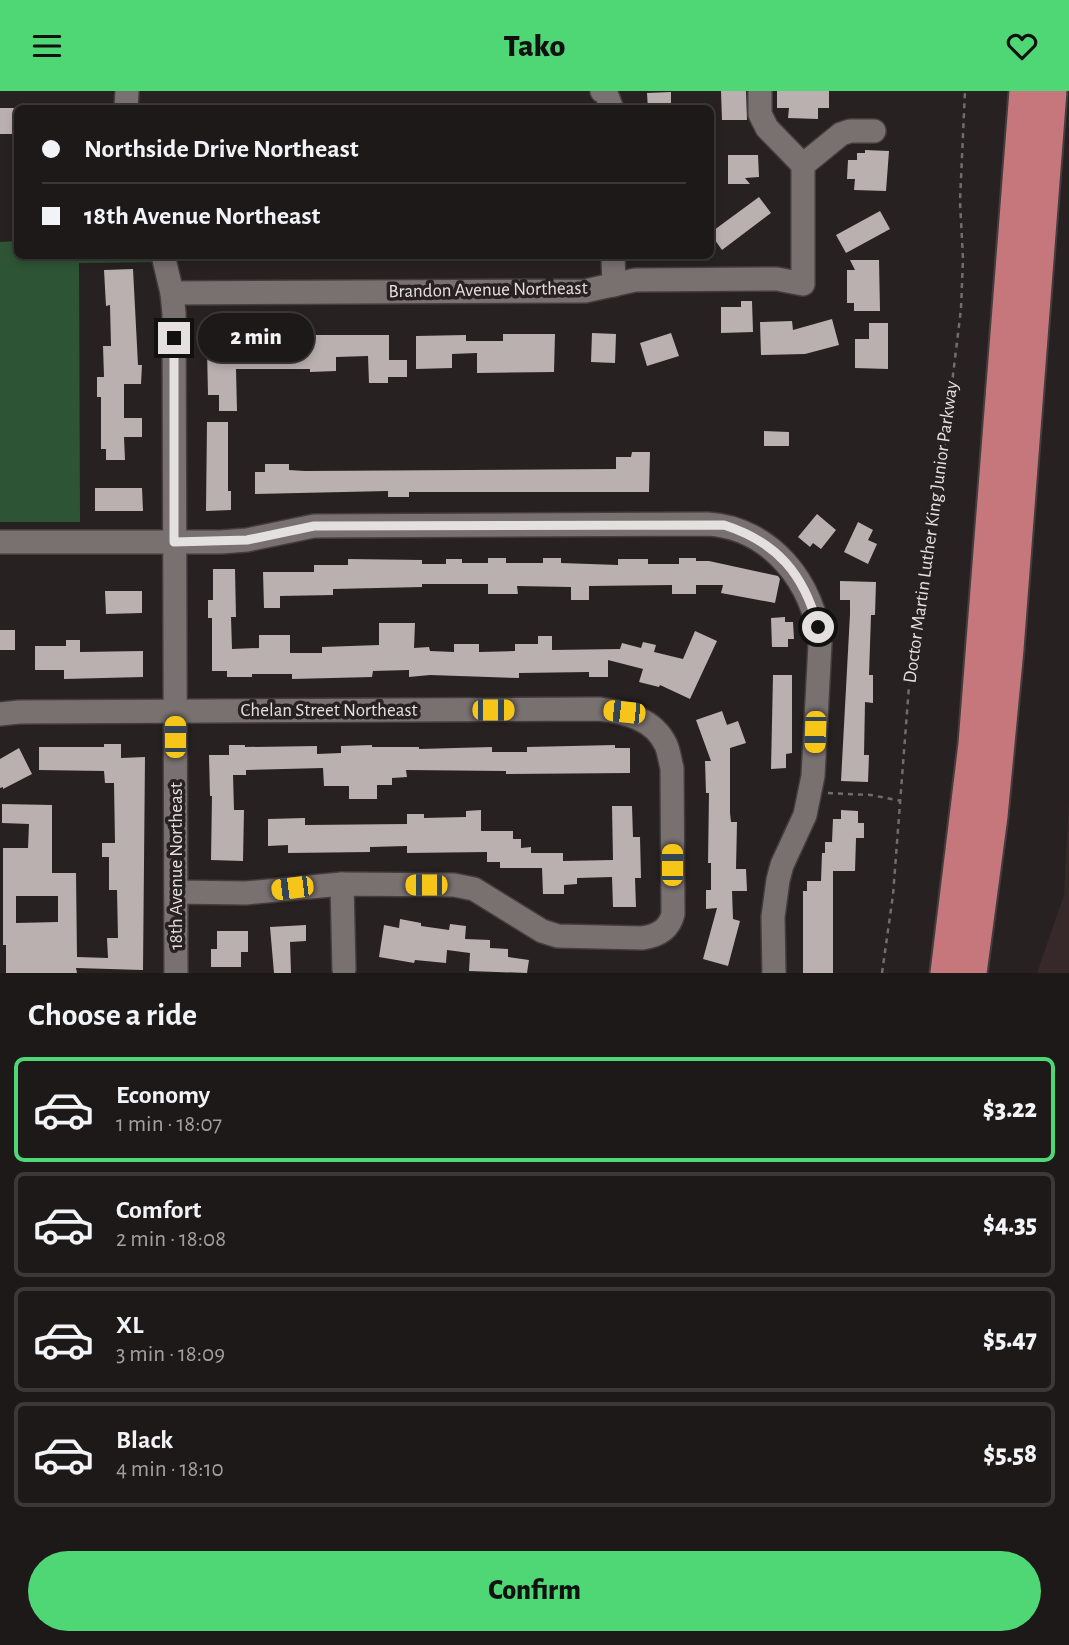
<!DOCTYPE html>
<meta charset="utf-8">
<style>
body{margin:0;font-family:"Alegreya Sans",sans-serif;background:#262222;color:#f1f3f6;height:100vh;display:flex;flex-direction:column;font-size:26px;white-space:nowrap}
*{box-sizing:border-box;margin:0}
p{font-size:23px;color:#a1a0a2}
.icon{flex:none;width:38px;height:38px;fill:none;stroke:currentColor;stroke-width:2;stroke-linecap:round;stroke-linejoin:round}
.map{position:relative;height:882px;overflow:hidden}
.sheet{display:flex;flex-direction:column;background:#1e1919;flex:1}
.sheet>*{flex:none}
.banner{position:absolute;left:14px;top:14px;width:700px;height:154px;border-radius:10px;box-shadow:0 4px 10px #0003,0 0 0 2px #3c3838;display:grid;align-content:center;height:154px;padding:0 28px;background:#1e1919}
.end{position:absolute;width:32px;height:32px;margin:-16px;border:9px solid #e5e0e0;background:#111;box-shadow:0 0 0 4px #111}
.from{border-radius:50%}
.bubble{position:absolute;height:49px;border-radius:24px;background:#1e1919;box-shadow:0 4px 10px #0003,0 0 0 2px #3c3838;font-size:23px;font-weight:800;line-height:49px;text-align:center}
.car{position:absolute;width:21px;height:42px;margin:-21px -10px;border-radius:9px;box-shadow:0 0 5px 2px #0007;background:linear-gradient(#f5c518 24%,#345 0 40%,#f5c518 0 76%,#345 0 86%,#f5c518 0)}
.banner b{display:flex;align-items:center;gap:24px;height:66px;font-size:26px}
.banner b+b{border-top:2px solid #3c3838}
.banner i{width:18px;height:18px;background:#f1f3f6}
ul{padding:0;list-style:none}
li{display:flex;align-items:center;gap:21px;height:105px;margin:0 14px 10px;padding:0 14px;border:4px solid #3c3838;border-radius:10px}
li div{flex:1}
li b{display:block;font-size:26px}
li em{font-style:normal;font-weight:800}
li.on{border-color:#4fd675}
li>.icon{width:63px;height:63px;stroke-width:1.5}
h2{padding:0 28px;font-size:32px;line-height:84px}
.button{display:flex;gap:14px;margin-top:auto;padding:14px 28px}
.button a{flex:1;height:80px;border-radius:42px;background:#4fd675;color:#111;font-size:28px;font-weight:800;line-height:80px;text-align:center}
header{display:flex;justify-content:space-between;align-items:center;height:91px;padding:0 28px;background:#4fd675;color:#111;font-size:32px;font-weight:800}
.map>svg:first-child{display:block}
.built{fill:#372929}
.green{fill:#2d5535}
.building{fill:#bab0b0;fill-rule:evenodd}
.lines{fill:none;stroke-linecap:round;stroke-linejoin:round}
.minor-casing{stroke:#443d3d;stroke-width:26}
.highway-casing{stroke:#443d3d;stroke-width:37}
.path{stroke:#726c6c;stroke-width:2.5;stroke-dasharray:5 5;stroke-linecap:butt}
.minor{stroke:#797070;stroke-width:23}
.highway{stroke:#c6777b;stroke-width:33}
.route{stroke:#e5e0e0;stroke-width:9}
.labels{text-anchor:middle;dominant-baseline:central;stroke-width:7;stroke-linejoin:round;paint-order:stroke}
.street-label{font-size:19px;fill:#e5e0e0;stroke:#282121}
</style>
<header><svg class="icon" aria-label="menu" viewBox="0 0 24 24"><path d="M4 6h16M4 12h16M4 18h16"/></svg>Tako<svg class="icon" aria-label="heart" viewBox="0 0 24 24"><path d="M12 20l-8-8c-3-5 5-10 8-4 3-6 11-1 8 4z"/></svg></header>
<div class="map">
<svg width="1069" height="882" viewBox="0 0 1069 882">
<rect width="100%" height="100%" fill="#282121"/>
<polygon class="built" points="1069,710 1069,882 1037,882 1064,804"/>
<polygon class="green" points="17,150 18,164 163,164 165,171 79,172 80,431 0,431 0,151"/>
<g class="building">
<polygon points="721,0 746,0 747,29 722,29"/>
<polygon points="777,0 829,0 829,17 818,17 818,28 788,27 789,17 777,17"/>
<polygon points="671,1 671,18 648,18 647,2"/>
<rect x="0" y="17" width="18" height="26"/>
<polygon points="865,59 889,60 886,100 854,99 855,88 847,88 848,69 857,69 857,62 865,62"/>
<polygon points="728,64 758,64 759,86 745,87 750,93 728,93"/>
<polygon points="759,106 771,122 722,159 710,142"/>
<polygon points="880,120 890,138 846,162 836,144"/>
<polygon points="850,169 879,169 880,220 854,220 854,212 847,212 847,179 855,179"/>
<polygon points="133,178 138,274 142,274 141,293 124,293 124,327 142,327 142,346 124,346 125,369 106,369 106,358 101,358 101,306 97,306 97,286 104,286 103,255 111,255 110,214 106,215 104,179"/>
<polygon points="741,210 752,210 753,241 721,242 721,216 741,216"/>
<polygon points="832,228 839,254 805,263 761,264 760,231 792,230 793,239"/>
<polygon points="869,232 888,232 888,278 855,277 855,248 869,248"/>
<polygon points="592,242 616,243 615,272 591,271"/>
<polygon points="671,242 679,265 647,275 640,252"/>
<polygon points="503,243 555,243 554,281 477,282 477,262 452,263 452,277 416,278 416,245 466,244 466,250 503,250"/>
<polygon points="254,244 389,244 389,269 407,269 407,286 388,286 388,292 369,292 368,265 336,266 336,280 310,281 310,278 236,278 237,320 219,320 219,304 208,304 207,259 223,259 223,247 254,248"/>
<polygon points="207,331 228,331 228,400 231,400 231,419 206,420"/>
<polygon points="764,340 789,341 789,355 764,355"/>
<polygon points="632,361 650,361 649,401 409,401 409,406 388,406 388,400 255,403 255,381 265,381 265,373 289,373 289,379 305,380 616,378 616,366 631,366"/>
<polygon points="95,397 142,397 143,420 95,420"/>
<polygon points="817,423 836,439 821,458 813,452 810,456 798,446"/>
<polygon points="858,431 873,439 868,449 877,453 868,473 844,461"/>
<polygon points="488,467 506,467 506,472 543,472 543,467 561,467 561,472 618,474 618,468 648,468 648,473 679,473 679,467 696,467 696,470 709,470 778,485 780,488 775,512 721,502 723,494 696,494 696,503 672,503 672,494 589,495 589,509 571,509 571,496 517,495 518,503 488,503 488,493 422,493 422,496 333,498 333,504 280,505 280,517 264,517 263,481 314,481 314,474 348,474 348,468 422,469 422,473 446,473 446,468 462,468 462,472 488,472"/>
<polygon points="213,478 235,478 236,526 231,526 232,558 259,557 259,544 290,544 290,562 322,562 322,556 379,554 379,532 415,532 414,557 429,556 430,560 454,561 454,553 479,553 479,561 515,560 515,553 538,553 538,545 552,545 552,559 620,558 622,552 641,557 643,551 656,554 654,561 683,568 695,540 717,550 690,608 660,594 659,596 639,591 643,578 608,569 608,586 589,586 589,581 519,582 519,587 430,584 409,586 409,579 373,580 372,586 292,588 292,583 252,583 252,586 227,586 227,580 212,580 212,527 208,527 208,509 213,509"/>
<polygon points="840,490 876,491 875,524 871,524 869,584 873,584 873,612 865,611 864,664 869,664 868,691 841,690 850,523 850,509 840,509"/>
<polygon points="105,500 142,500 142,522 106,523"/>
<polygon points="785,526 785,531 793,531 794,548 788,548 788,556 772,556 771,527"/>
<rect x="0" y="539" width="15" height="20"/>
<polygon points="66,549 80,549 80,561 143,560 143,586 64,588 64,579 35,579 35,555 66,555"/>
<polygon points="773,584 792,584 792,662 786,663 786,677 771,678"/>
<polygon points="722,620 727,634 738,630 746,652 730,657 730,722 731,731 737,731 736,778 746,778 747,800 732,800 733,828 740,830 728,875 703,868 717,817 706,818 706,799 711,799 711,772 708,772 709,702 706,702 705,670 711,670 696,629"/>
<path d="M104 653H121V667L145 666 143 879 76 877 77 882H6V854H3V757H28L29 733 2 732V713L52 714V782H76L77 866 108 867 107 847H118L117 799H109V766H102V752H115L114 692H105L104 680 39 679V656H104ZM16 805H58V831L16 832Z"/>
<polygon points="229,654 245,654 245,656 317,655 317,663 341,662 341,655 372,654 372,656 419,656 419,658 492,656 492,661 527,661 527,656 615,654 615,657 630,657 630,682 506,683 506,680 406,679 407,686 392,687 392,694 377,694 377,708 349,708 349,695 324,695 323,677 246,679 246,684 233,684 234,719 244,719 243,770 211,769 212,705 210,705 209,664 229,664"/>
<polygon points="19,657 32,683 3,698 3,696 0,697 0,668"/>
<polygon points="612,715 632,715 633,746 640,746 641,787 635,787 636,816 613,816 612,786 577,787 577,793 564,794 564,803 543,803 542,777 500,777 500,771 487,771 487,761 407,762 407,755 370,756 370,761 288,762 288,754 268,755 268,728 305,727 305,734 407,733 407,723 424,723 424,727 466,726 466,720 481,719 481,740 513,740 513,748 521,748 521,757 531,756 531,762 563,762 563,770 613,769"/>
<polygon points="841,719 858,720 858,732 864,732 864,747 856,747 855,780 833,780 833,882 803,882 803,800 807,800 807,790 821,790 822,762 825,762 825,751 832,751 833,728 841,728"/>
<polygon points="400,828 421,832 421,835 449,839 450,833 466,835 465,848 490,849 490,857 508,858 508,866 529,869 527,882 469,880 470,862 447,859 446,872 415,869 414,872 379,866 384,834 399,837"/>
<polygon points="306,834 306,850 290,851 291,882 274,882 270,836"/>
<polygon points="217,840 248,840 248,861 241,861 241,876 211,876 211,858 217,858"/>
</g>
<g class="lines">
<defs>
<g id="minor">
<polyline points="602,0 606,2 612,18"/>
<polyline points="760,0 760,23 767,37 803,74"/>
<polyline points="126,18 127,0"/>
<polyline points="803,74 841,43 850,40 874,40"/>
<polyline points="163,164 172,202 174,222 176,882"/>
<polyline points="613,164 614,194"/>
<polyline points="172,202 585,200 635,189 777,188 803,193 803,74"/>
<path d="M0 451H221L247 449 314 435 708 433C771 437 815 493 820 553L813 685 805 724 782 774 778 789 773 826 774 882"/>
<path d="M0 623 19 621 599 618C626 621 654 628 666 654 669 661 670 670 672 677L673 823C669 839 657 845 642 847L558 845 542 840 474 798 454 794 342 793 246 802 176 801"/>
<polyline points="342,793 344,878"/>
</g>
<g id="highway">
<polyline points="947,882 975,653 1026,0"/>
<polyline points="970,882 991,725 1007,558 1050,0"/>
</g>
</defs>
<use href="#minor" class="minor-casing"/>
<use href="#highway" class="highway-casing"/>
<g class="path">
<polyline points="828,702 871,704 901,710"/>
<polyline points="882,882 893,804 909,595 945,350 961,218 963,168 960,110 965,0"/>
</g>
<use href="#minor" class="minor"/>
<use href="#highway" class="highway"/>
</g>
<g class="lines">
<path class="route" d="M174 247V451L247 449 314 435 724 434C777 451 804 483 818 536"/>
</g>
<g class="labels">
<g class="street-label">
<text transform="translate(488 199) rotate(-1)">Brandon Avenue Northeast</text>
<text transform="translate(931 441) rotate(-82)">Doctor Martin Luther King Junior Parkway</text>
<text x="329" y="619">Chelan Street Northeast</text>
<text transform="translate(176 775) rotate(-90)">18th Avenue Northeast</text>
</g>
</g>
</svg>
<i class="end from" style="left:818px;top:536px"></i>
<i class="end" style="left:174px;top:247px"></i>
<div class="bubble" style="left:198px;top:222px;width:116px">2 min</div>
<i class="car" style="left:493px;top:619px;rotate:90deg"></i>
<i class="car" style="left:624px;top:621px;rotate:276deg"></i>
<i class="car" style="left:815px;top:641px;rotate:182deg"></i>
<i class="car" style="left:175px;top:646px;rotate:0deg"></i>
<i class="car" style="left:672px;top:774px;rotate:0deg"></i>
<i class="car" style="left:426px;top:794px;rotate:270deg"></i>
<i class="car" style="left:292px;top:797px;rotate:263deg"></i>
<div class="banner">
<b><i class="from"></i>Northside Drive Northeast</b>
<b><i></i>18th Avenue Northeast</b>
</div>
</div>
<section class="sheet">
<h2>Choose a ride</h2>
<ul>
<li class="on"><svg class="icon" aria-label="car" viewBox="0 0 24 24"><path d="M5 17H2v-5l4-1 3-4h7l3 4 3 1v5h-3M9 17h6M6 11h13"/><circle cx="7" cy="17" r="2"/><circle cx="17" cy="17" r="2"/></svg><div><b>Economy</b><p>1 min · 18:07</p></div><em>$3.22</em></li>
<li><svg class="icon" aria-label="car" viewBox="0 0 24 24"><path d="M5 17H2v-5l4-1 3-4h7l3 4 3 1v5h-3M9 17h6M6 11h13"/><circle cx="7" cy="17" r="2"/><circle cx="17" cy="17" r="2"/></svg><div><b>Comfort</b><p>2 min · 18:08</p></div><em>$4.35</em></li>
<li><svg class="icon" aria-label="car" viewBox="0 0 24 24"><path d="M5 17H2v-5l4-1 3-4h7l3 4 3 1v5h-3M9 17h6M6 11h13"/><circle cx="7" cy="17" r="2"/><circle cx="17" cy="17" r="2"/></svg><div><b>XL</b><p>3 min · 18:09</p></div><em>$5.47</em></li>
<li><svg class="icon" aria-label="car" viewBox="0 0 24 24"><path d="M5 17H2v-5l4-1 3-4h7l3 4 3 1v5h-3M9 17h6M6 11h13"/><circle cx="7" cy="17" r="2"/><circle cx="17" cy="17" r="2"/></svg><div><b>Black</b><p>4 min · 18:10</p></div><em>$5.58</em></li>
</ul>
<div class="button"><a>Confirm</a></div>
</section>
